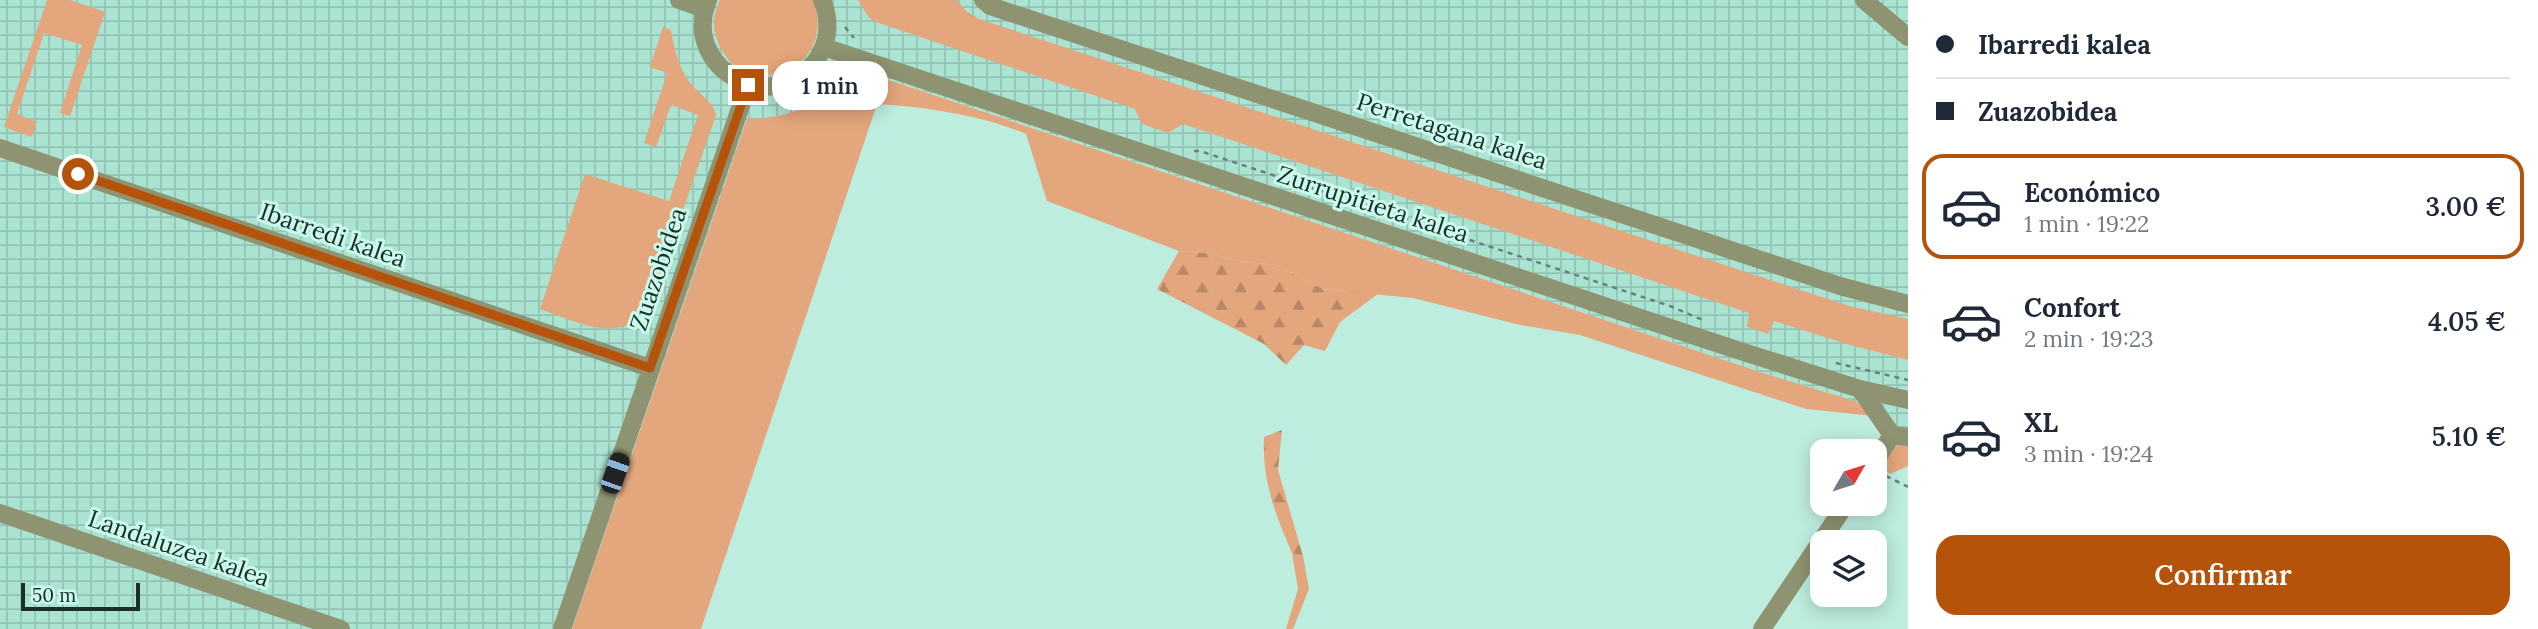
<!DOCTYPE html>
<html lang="es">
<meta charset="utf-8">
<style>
body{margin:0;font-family:Lora,serif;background:#f2f2f3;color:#1f2937;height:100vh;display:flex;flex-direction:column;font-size:26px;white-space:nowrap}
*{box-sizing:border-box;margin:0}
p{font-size:23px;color:#747a83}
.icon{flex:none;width:38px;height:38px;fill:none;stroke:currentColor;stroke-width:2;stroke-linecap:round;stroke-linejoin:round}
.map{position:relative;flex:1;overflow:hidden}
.details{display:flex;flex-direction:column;background:#fff;width:630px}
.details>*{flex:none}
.banner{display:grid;align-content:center;height:154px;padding:0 28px;background:#fff}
.needle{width:46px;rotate:51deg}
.tools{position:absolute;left:1810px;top:439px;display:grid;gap:14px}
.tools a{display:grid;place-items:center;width:77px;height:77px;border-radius:14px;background:#fff;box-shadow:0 4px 18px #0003;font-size:35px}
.scale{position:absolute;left:21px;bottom:18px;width:119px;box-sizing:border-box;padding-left:7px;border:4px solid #1b2e29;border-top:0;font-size:19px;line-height:24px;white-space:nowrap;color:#1b2e29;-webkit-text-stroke:5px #cafaeb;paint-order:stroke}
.end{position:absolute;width:32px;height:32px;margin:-16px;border:9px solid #b45309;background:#fff;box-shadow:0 0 0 4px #fff}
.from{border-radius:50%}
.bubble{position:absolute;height:49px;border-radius:21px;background:#fff;box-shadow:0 4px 18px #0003;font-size:23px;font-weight:600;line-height:49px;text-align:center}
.car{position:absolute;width:21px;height:42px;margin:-21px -10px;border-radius:9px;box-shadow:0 0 5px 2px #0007;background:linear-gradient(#222 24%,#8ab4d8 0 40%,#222 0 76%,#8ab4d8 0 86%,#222 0)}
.banner b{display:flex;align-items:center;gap:24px;height:66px;font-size:26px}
.banner b+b{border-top:2px solid #e0e1e3}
.banner i{width:18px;height:18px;background:#1f2937}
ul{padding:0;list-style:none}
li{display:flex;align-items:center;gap:21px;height:105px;margin:0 14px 10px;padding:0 14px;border:4px solid transparent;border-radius:21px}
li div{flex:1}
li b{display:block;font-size:26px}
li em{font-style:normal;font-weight:600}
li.active{border-color:#b45309}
li>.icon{width:63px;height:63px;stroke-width:1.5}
.cta{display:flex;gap:14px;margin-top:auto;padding:14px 28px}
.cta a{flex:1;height:80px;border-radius:21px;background:#b45309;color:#fff;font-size:28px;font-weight:600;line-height:80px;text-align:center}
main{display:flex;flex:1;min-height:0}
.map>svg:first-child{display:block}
.industrial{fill:url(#industrial-grid)}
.grass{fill:#e4a67c}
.forest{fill:url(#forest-firs)}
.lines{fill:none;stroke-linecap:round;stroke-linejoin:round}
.path{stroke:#64847b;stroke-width:2.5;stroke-dasharray:5 5;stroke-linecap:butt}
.minor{stroke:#8e9371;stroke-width:18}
.route{stroke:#b45309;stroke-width:9}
.labels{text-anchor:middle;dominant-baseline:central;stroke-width:6;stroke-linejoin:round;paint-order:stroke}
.street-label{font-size:24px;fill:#1b2e29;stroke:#cafaeb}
</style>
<main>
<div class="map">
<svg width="1908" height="629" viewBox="0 0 1908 629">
<defs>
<pattern id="industrial-grid" width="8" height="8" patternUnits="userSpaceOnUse" patternTransform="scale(1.75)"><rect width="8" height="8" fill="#abe3d2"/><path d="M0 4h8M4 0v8" fill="none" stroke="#93c3b4"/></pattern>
<pattern id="forest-firs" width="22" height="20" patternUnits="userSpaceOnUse" patternTransform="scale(1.75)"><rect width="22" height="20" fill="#e4a67c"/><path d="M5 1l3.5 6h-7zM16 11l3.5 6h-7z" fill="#b88866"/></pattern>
</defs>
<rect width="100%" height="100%" fill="#bdedde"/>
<polygon class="industrial" points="0,0 1908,0 1908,443 1882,450 1881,427 1855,401 1766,374 857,69 829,94 798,112 770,119 747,120 572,629 0,629"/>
<g class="grass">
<polygon points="47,0 70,0 105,12 70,116 60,113 82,45 44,33 17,114 37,122 32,137 4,127"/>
<path d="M720 0H813C840 70 743 107 718 42 712 28 713 14 720 0Z"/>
<polygon points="858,0 957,0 966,11 979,19 1849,306 1908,319 1908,360 1850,345 1774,321 1768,334 1747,327 1749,313 1183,124 1168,133 1142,124 1135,109 873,21 867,15"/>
<path d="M663 27 671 30C674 49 679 69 691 84 700 95 713 101 716 115L648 311C617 345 575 321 540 309L585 174 669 201 698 115 671 105 656 147 644 143 667 73 650 67Z"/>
<path d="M856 69 1766 374 1855 401 1874 416 1806 409 1580 335 1516 324 1413 298 1323 289 1276 265 1239 261 1207 253 1179 251 1047 201 1026 134C982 115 925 107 877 104L701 629H572L747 119C798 118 819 102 856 69Z"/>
<polygon points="1908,443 1908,466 1890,474 1879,465 1882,450"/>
<polygon points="1292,553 1303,556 1309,589 1293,629 1286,629 1298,589"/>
</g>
<g class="forest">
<polygon points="1179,251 1207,253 1239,261 1276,265 1323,289 1378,294 1340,322 1325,351 1304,345 1286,365 1264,344 1157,289"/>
<path d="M1282 430 1278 470 1303 556 1292 553C1275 514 1262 480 1264 437Z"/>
</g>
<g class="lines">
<g class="path">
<polyline points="845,27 854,38"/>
<polyline points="1194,151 1200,151 1670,306 1705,321"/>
<polyline points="1836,363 1908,380"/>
<polyline points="1886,476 1908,487"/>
</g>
<g class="minor">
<polyline points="679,0 705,9"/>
<path d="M708 0C678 74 785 123 821 52 830 36 829 16 822 0"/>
<polyline points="983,0 990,6 1840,286 1908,304"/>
<polyline points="1864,0 1908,37"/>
<polyline points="824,47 1731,348 1860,389 1908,400"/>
<polyline points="0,148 650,368"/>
<polyline points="1860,389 1892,435 1908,437"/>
<polyline points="1874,463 1892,435"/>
<polyline points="0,513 341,629"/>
<polyline points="562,629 748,85"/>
<polyline points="1762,629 1846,504"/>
</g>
</g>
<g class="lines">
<polyline class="route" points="78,174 650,368 748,85"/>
</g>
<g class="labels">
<g class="street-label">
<text transform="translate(1452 131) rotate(18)">Perretagana kalea</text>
<text transform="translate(1373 204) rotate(18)">Zurrupitieta kalea</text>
<text transform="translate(333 235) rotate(19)">Ibarredi kalea</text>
<text transform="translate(658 269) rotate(-71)">Zuazobidea</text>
<text transform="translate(179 548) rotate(19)">Landaluzea kalea</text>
</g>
</g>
</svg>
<div class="tools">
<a><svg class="needle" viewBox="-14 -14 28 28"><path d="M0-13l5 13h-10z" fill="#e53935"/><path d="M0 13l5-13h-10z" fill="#747a83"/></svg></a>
<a><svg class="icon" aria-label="layers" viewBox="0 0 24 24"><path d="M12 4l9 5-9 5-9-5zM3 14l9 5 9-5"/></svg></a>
</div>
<div class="scale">50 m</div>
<i class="end from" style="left:78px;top:174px"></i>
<i class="end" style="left:748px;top:85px"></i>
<div class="bubble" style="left:772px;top:61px;width:116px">1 min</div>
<i class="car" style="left:615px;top:473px;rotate:19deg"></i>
</div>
<section class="details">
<div class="banner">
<b><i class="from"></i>Ibarredi kalea</b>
<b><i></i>Zuazobidea</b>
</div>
<ul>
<li class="active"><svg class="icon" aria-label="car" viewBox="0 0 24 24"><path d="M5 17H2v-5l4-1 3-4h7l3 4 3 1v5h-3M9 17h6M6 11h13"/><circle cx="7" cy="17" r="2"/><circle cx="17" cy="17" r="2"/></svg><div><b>Económico</b><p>1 min · 19:22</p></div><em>3.00 €</em></li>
<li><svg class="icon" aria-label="car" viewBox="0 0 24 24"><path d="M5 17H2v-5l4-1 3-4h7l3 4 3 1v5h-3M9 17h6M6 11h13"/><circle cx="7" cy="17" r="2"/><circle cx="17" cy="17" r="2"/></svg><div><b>Confort</b><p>2 min · 19:23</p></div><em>4.05 €</em></li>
<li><svg class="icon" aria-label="car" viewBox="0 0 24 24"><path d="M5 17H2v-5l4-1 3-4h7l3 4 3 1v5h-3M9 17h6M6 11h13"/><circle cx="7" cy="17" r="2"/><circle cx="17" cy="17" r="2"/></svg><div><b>XL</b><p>3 min · 19:24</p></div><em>5.10 €</em></li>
</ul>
<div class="cta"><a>Confirmar</a></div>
</section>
</main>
